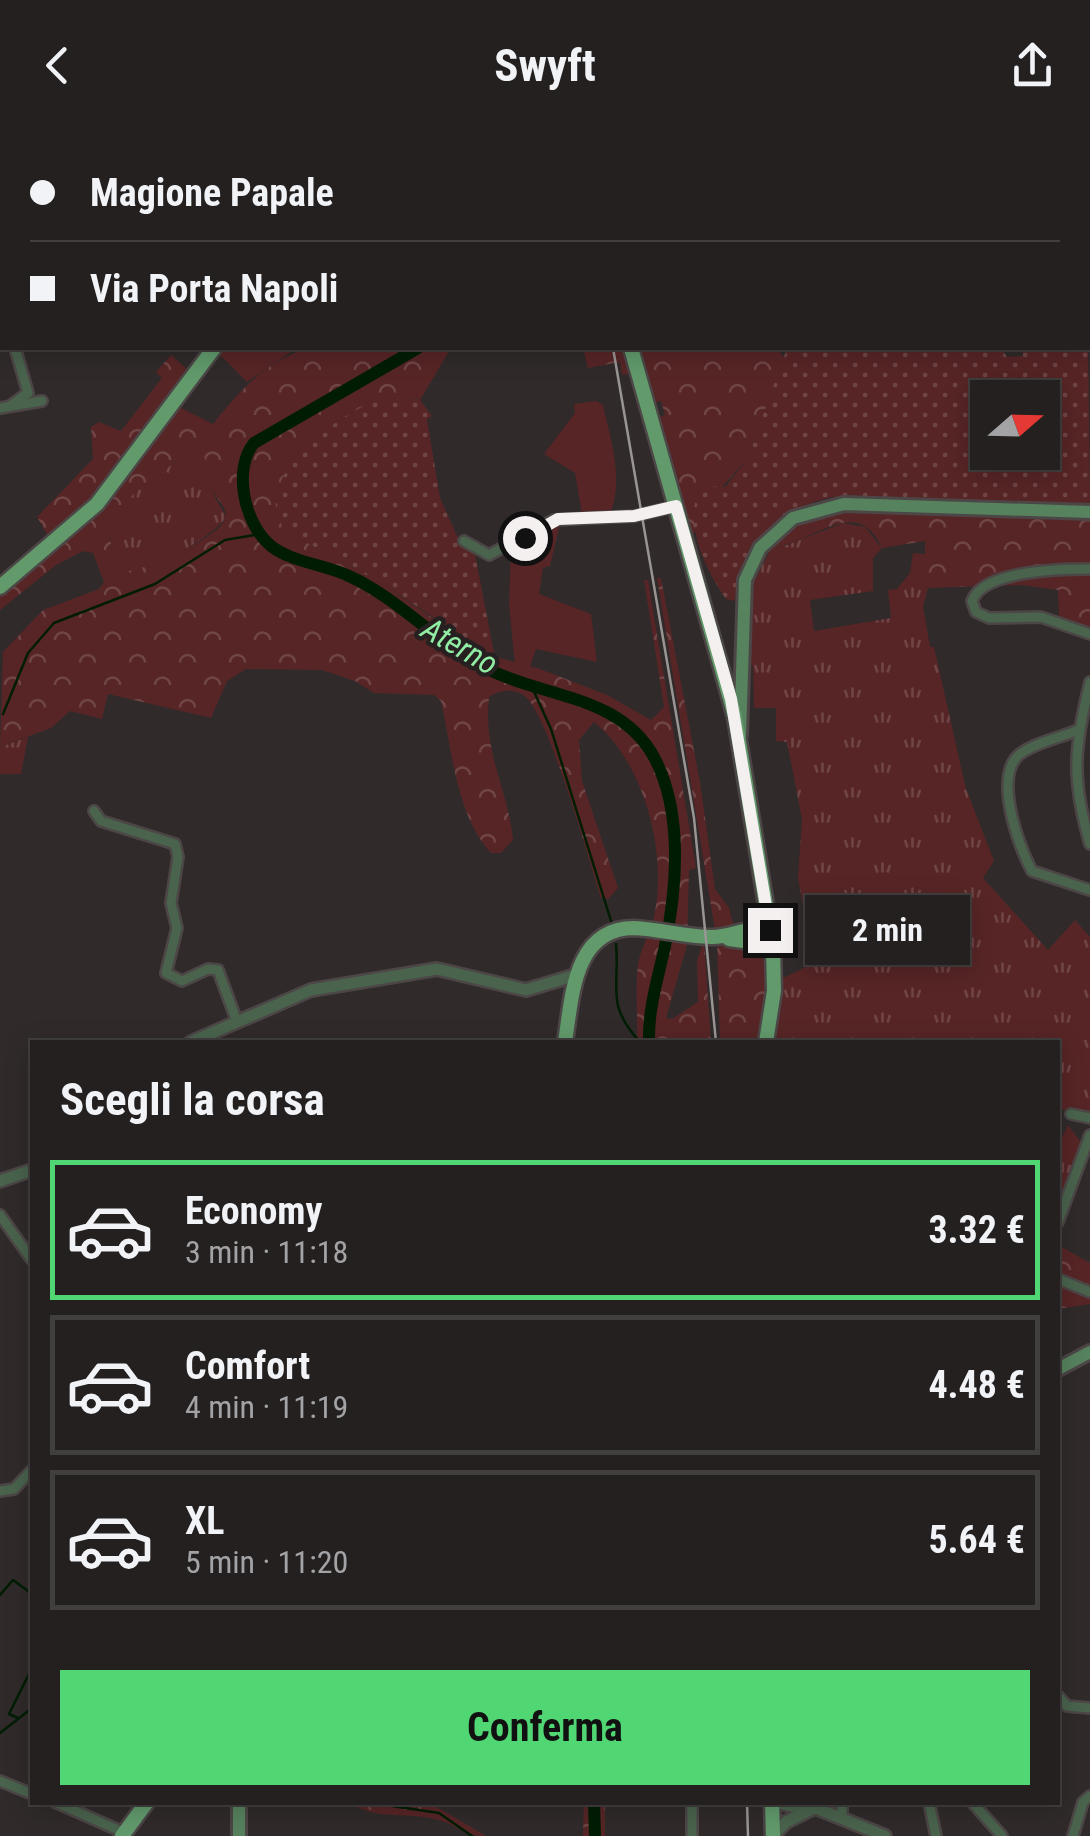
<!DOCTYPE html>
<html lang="it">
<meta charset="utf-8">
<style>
body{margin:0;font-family:"Roboto Condensed",sans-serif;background:#302d2d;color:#f1f3f6;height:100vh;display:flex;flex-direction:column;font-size:38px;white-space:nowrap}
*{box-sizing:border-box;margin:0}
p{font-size:32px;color:#a3a3a5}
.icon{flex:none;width:55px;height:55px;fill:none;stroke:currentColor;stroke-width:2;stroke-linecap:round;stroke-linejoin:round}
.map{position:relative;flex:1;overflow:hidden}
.sheet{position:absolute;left:30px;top:910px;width:1030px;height:765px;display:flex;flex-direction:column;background:#242020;border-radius:0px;box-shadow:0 5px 25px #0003,0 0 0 2px #413e3e}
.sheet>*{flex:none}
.guide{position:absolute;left:0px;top:0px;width:1090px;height:220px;box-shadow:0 5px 25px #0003,0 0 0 2px #413e3e;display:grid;align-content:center;height:220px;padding:0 30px;background:#242020}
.needle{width:65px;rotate:70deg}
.controls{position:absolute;left:970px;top:250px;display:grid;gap:20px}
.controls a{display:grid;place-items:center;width:90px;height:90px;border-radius:0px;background:#242020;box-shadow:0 5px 25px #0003,0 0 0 2px #413e3e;font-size:50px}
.end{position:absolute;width:45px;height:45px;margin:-22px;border:12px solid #f5f0f0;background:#111;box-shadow:0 0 0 5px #111}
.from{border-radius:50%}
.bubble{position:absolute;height:70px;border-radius:0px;background:#242020;box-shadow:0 5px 25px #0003,0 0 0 2px #413e3e;font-size:32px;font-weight:700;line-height:70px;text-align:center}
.guide b{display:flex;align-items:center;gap:35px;height:95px;font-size:38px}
.guide b+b{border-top:2px solid #413e3e}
.guide i{width:25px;height:25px;background:#f1f3f6}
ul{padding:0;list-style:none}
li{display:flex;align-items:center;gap:30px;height:140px;margin:0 20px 15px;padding:0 10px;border:5px solid #413e3e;border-radius:0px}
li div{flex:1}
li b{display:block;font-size:38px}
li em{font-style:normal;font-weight:700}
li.active{border-color:#51d674}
li>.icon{width:90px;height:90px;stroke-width:1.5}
h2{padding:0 30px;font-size:45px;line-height:120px}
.action{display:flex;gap:20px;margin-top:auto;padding:20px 30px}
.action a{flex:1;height:115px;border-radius:0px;background:#51d674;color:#111;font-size:40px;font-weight:700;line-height:115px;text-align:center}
header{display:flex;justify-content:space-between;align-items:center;height:130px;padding:0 30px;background:#242020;font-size:45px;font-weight:700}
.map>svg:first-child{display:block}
.grass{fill:url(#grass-tufts)}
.forest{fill:url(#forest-crowns);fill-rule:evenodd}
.park{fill:#572526}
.garden{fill:url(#garden-dots);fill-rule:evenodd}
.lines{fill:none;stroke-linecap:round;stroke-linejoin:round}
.stream{stroke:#001d04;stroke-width:2.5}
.river{stroke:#001d04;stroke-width:12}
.minor-casing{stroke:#4c4646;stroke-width:14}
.tertiary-casing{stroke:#4c4646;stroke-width:16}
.secondary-casing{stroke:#4c4646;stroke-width:18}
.primary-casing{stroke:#4c4646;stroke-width:19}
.minor{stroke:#49634d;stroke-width:9}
.tertiary{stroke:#49634d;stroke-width:11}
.secondary{stroke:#57825e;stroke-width:12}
.primary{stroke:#629a6c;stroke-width:14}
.rail{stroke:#9a9595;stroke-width:2.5}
.route{stroke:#f5f0f0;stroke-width:12}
.labels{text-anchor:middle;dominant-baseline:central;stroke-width:9;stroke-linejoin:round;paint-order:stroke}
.water-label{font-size:32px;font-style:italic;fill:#91eda3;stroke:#272020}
</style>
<header><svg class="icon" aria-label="back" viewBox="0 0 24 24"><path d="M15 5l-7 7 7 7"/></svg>Swyft<svg class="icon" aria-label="share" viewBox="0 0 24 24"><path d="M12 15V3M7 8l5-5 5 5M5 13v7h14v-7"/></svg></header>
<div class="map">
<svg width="1090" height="1706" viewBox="0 0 1090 1706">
<defs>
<pattern id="grass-tufts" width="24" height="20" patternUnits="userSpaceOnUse" patternTransform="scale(2.5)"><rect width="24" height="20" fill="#572526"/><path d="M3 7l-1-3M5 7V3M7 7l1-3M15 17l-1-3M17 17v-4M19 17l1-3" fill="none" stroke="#704546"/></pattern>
<pattern id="forest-crowns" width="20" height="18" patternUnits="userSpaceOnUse" patternTransform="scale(2.5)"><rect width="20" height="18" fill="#572526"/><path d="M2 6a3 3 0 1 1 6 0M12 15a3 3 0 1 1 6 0" fill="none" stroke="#704546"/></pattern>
<pattern id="garden-dots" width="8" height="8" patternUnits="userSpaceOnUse" patternTransform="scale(2.5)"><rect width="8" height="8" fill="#572526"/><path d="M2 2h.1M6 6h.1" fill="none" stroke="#704546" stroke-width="1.8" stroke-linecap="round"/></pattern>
</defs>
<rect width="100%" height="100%" fill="#302a2a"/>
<g class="grass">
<polygon points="221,218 301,218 304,219 292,221 247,252 217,222"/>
<path d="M186 321 204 323 213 363 226 387C216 406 145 445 124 441 97 409 116 387 137 358L146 357Z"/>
<polygon points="843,393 865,397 882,418 873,428 873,461 810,470 814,501 891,488 888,460 897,459 910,443 928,458 923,476 930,517 934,517 966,659 994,731 983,748 1048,820 1075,790 1090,807 1090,983 1058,979 1058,912 771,912 779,850 814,833 798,748 802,689 787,612 776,611 776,578 754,578 753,537 748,531 750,460 772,416 787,415"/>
<polygon points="28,607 21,644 0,644 0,617"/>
<polygon points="1068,995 1083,1015 1058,1086 1058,1016"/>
</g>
<g class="forest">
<path d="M308 218H451L420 270 402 267 283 347 276 367 287 402 383 454 485 524 540 539 607 565 651 590 664 577 644 450H648L696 738 689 740 687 815 666 888 672 889 698 872 697 830 704 810 711 912H637C638 887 635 860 638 835 640 820 649 806 653 791 669 728 646 634 594 592L579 610 582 651 618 758 608 769 601 768C589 731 549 586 525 566 514 558 499 560 489 567 483 623 508 659 513 710L501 723H491C456 685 452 620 441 571L434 565 374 563 355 551 322 540 246 539 227 551 211 588 108 564 102 589 70 581 51 598 0 617 3 522 43 480 99 459 104 452 93 423 83 421 56 435 0 480V464L80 397 177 276 213 294C240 260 266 231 308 218ZM186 321 203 323C208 336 208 350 213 361 217 371 228 376 225 389 221 406 140 444 124 441 97 409 116 387 137 359L146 358Z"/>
<polygon points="583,218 776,218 785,228 747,329 695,388 695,403 690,405 654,289 665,285 661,271 650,274 633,243 622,245 620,232 588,238"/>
<path d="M171 225 190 242C147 301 106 362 50 409L37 387 93 329 91 297 99 292 121 301 162 248 156 242Z"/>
<path d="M839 381 1090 389V498L1059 487 1058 460 1021 455 928 458 910 443 913 423 925 424V411L882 418C855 360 809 419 772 416L800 393Z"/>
<polygon points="657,448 661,448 700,652 715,759 729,778 735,801 766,832 769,850 761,912 720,912 717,812"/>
<polygon points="1058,1115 1090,1133 1090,1174 1058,1179"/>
<path d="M350 1673H430L486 1706C465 1706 460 1697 442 1691 409 1680 379 1692 350 1673Z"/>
<polygon points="584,1673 605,1673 605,1706 583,1706"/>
</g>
<g class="park">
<path d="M596 271 603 275C611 311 624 349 610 384L582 385 575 343 544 324 575 283 574 274Z"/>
<polygon points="560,394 550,436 543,438 539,464 591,484 597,532 536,519 530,537 515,535 509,474 511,418 549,396"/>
</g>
<g class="garden">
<path d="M1088 213 1090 375 833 367C779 378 739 416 735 471L726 469C703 435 685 397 699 356L725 357 747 329 787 218 895 221 1001 218 1007 227 1023 226V219L1031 218H1088ZM988 268H1042V322H988Z"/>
<path d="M395 266 420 270 432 286 427 289 440 368 458 408 475 424 495 528 383 454 287 402C241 350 350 271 395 266Z"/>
</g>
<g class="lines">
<g class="stream">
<polyline points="531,555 551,599 612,794"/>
<polyline points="3,584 28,523 54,493 155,454 225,410 261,404"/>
<path d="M616 814C620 858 605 874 640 912"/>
<polyline points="0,1465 13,1450 32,1464"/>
<polyline points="18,1588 9,1584 32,1538"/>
<polyline points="0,1603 32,1578"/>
<polyline points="365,1672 439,1683 472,1706"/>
</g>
<g class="river">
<polyline points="413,0 413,2"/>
<path d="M418 218 254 313C232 340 245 395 271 416 291 432 326 435 349 446 402 470 441 518 494 542 550 568 623 567 655 629 683 683 677 758 665 816 658 848 648 879 649 912"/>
<polyline points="594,1672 595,1706"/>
</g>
<defs>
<g id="minor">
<polyline points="78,2 79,0"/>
<polyline points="300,2 301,0"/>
<polyline points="1030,2 1030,0"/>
<polyline points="1088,61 1090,61"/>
<polyline points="1088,208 1090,209"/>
<polyline points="10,276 28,263 15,218"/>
<polyline points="0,278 42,271"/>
<polyline points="464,411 489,425 554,390 635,386 676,376"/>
<path d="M1090 439C1062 439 983 440 972 471L976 482 989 488 1041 487 1090 504"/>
<path d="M1090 552C1074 618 1071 648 1090 714"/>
<path d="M1078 600C1060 608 1036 612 1020 624 993 645 1018 715 1032 741L1090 760"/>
<polyline points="94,681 101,691 175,714 178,727 171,773 177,798 166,843 182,851 208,839 218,840 236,889"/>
<polyline points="1071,984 1090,988"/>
<polyline points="0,1085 32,1130"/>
<polyline points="1058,1092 1090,1005"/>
<polyline points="1058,1149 1090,1162"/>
<polyline points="0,1361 14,1359 32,1340"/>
<polyline points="1058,1566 1067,1576 1090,1578"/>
<polyline points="0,1651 32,1664"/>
<polyline points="55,1672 125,1703"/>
<polyline points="929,1672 936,1706"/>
<polyline points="972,1672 1002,1706"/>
<polyline points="842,1689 842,1672"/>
<polyline points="692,1706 692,1672"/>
<polyline points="1073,1706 1083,1672 1090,1666"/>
</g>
<g id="tertiary">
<polyline points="191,912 311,860 437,839 526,860 576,845"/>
<polyline points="0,1051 32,1040"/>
<polyline points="774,1672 807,1679"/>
<polyline points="801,1672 885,1706"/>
<polyline points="773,1706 786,1692 812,1679"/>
</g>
<g id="secondary">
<polyline points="740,605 745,450 760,418 793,388 844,374 1090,382"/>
<polyline points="1058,1239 1090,1222"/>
<polyline points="239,1672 239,1706"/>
</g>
<g id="primary">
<polyline points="359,2 360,0"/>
<polyline points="617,2 617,0"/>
<polyline points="631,218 735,587 773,817 774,861 766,912"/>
<polyline points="0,457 97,374 214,218"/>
<polyline points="729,809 759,813 771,803"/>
<path d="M565 912C572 869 573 798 634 798 660 799 685 807 711 807 732 808 753 792 771 803"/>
<polyline points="772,1672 773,1706"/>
<polyline points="122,1706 147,1672"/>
</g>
</defs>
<use href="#minor" class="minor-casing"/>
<use href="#tertiary" class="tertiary-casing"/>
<use href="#secondary" class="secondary-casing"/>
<use href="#primary" class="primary-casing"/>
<use href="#minor" class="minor"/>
<use href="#tertiary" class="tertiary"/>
<use href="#secondary" class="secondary"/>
<use href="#primary" class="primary"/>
<g class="rail">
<polyline points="545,0 546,2"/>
<polyline points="613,218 694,688 716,912"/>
<polyline points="747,1672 748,1706"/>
</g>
</g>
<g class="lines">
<polyline class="route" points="525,408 558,389 634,386 676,376 731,569 770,800"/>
</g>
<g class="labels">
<g class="water-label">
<text transform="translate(460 516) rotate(30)">Aterno</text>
</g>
</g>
</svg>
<div class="controls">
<a><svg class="needle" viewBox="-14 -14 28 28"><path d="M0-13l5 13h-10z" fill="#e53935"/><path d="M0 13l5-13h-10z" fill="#a3a3a5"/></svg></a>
</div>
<i class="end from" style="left:525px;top:408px"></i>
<i class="end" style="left:770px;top:800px"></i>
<div class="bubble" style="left:805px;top:765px;width:165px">2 min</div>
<div class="guide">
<b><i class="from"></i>Magione Papale</b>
<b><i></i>Via Porta Napoli</b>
</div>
<section class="sheet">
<h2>Scegli la corsa</h2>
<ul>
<li class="active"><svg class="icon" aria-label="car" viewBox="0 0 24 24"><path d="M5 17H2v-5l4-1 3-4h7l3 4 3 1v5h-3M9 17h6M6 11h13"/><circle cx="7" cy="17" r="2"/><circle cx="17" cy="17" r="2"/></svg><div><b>Economy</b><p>3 min · 11:18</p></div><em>3.32 €</em></li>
<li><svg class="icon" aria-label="car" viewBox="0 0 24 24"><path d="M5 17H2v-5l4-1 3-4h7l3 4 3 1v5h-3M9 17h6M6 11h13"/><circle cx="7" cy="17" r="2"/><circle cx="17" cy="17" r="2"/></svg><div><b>Comfort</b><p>4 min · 11:19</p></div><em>4.48 €</em></li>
<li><svg class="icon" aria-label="car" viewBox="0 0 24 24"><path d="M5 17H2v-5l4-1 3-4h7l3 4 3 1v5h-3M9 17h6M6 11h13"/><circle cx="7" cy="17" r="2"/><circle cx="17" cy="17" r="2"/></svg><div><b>XL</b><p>5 min · 11:20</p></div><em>5.64 €</em></li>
</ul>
<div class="action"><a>Conferma</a></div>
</section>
</div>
